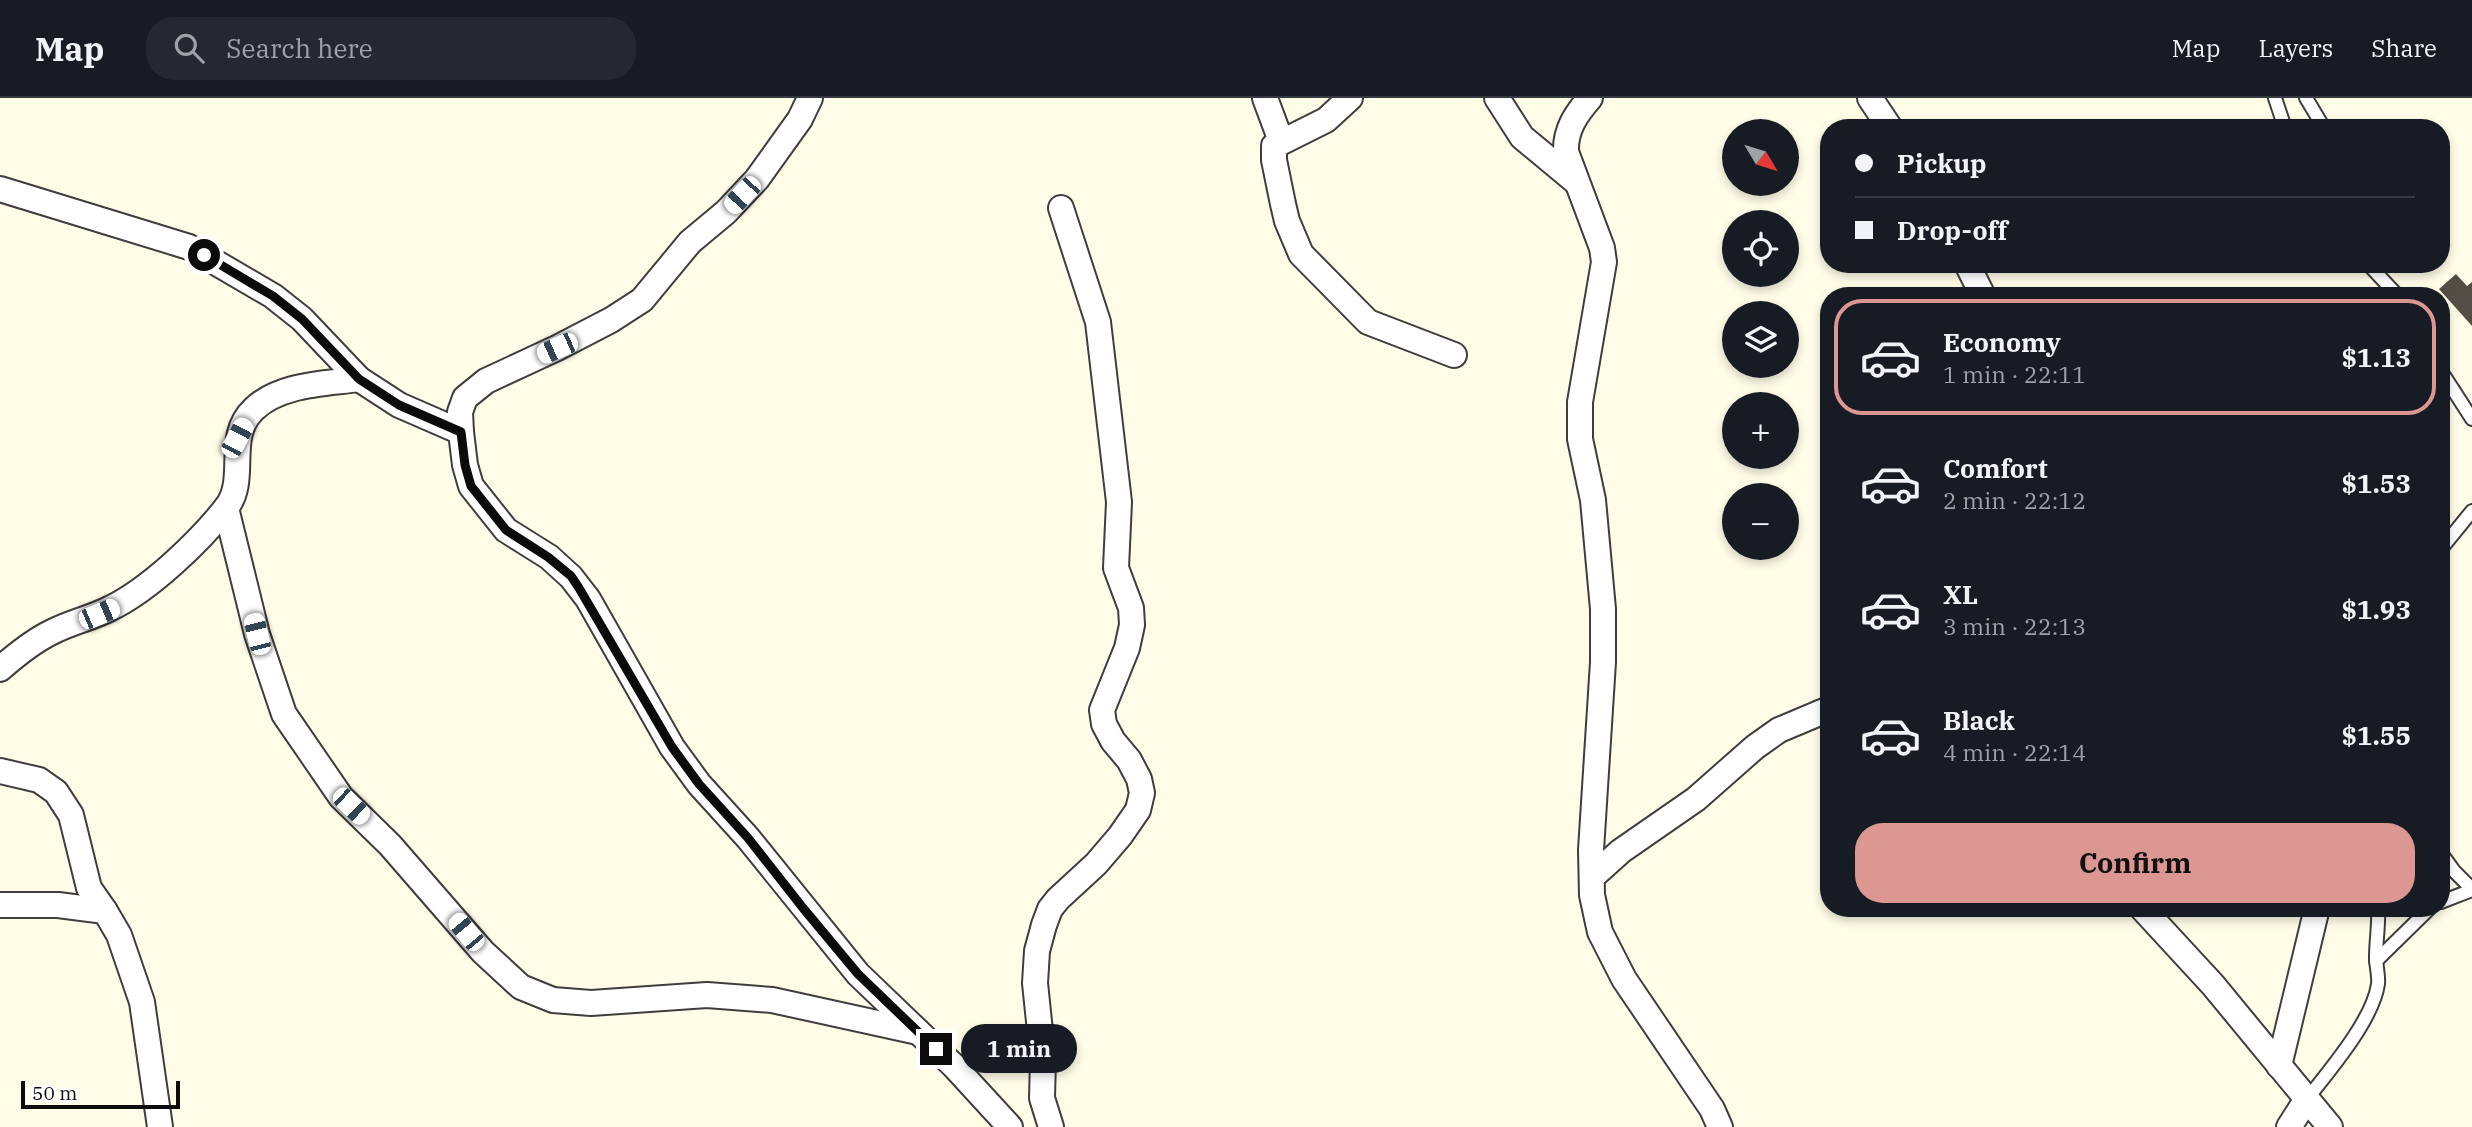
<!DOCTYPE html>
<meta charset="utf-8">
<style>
body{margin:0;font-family:"IBM Plex Serif",serif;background:#242831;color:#f1f3f6;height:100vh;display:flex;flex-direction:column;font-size:26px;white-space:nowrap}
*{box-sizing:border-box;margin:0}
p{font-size:23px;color:#9ea1a6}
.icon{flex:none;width:38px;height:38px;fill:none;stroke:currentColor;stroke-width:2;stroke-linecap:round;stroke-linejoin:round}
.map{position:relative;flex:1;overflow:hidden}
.details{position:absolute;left:1820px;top:189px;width:630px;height:630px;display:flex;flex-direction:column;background:#171b24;border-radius:28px;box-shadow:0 4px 10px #0003}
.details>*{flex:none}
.guide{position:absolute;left:1820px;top:21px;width:630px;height:154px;border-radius:28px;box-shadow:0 4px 10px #0003;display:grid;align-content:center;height:154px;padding:0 35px;background:#171b24}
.needle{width:46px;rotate:128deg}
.fabs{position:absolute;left:1722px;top:21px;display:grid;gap:14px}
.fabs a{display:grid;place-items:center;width:77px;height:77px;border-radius:50%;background:#171b24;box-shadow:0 4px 10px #0003;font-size:35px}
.scale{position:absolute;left:21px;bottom:18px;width:159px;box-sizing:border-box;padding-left:7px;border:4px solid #0b0b0b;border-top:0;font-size:19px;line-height:24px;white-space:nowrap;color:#0b0b0b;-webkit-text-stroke:5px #fff;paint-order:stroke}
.end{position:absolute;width:32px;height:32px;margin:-16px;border:9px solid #0b0b0b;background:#fff;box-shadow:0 0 0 4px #fff}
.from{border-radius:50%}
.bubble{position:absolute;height:49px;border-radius:24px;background:#171b24;box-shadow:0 4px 10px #0003;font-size:23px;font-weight:700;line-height:49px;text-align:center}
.car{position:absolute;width:21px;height:42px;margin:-21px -10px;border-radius:9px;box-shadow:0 0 5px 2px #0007;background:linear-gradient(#fff 24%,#345 0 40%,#fff 0 76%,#345 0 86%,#fff 0)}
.guide b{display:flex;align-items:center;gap:24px;height:66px;font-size:26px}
.guide b+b{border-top:2px solid #363941}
.guide i{width:18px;height:18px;background:#f1f3f6}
ul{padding:12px 0 0;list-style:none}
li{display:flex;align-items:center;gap:21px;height:116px;margin:0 14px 10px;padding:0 21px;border:4px solid transparent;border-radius:28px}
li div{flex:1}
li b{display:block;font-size:26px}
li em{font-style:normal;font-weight:700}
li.current{border-color:#dd9793}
li>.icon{width:63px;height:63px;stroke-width:1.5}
.action{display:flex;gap:14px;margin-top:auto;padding:14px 35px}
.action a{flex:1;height:80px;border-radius:28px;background:#dd9793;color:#111;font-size:28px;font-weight:700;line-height:80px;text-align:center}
header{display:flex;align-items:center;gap:42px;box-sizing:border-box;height:98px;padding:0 35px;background:#171b24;border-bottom:2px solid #363941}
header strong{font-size:33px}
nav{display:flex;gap:38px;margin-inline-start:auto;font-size:24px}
.search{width:490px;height:63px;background:#242831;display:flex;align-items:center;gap:18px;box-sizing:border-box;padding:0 24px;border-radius:28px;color:#9ea1a6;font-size:26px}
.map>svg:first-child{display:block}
.building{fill:#544d46}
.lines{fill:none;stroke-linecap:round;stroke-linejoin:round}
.service-casing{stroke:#3e3e3e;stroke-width:16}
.minor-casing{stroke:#3e3e3e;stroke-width:28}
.service{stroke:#fff;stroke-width:12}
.minor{stroke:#fff;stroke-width:24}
.route{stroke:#0b0b0b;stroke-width:9}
</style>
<header>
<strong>Map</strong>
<div class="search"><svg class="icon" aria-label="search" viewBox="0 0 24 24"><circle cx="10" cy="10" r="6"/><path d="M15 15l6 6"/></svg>Search here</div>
<nav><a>Map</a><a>Layers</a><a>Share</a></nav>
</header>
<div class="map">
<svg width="2472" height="1029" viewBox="0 0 2472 1029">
<rect width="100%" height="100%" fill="#fffde8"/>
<polygon class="building" points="2456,176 2467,188 2472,184 2472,228 2439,191"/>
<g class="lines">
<defs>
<g id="service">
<polyline points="2275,0 2285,30"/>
<polyline points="2306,0 2324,30"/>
<polyline points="2368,166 2398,198"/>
<polyline points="2441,273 2472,321"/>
<polyline points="2441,451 2472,413"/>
<polyline points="2441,755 2454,773 2472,791"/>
<polyline points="2441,804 2472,792"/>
<polyline points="2376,863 2430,810"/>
<path d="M2307 1001C2329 973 2373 922 2378 886 2379 878 2376 868 2376 859 2376 843 2379 827 2378 810"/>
</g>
<g id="minor">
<polyline points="810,0 800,21 757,81 726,114 690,144 642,202 611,222 557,250 486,283 465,300 460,314 461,334 465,367 471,388 506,432 549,459 571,479 588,501 672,649 699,686 748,740 858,876 954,968 1010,1029"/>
<polyline points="1265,0 1281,43"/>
<polyline points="1350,0 1326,22 1274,48 1274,62 1283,106 1287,123 1301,156 1368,224 1454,257"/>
<polyline points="1497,0 1522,39 1575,83"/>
<path d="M1590 0C1576 16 1565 32 1566 54L1602 150 1604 164 1580 304V341L1593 402 1603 511V564L1591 752 1592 797 1600 834 1624 881 1712 1011 1720 1029"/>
<polyline points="1870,0 1890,30"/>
<polyline points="0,91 189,149 273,198 302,221 359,281 399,307 461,334"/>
<polyline points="1967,166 1983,198"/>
<polyline points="226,410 257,536 284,616 341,699 390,747 483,854 521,889 553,902 591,905 707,897 772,902 918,934"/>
<path d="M0 571C16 557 33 543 52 534 71 524 92 520 111 510 150 491 199 444 226 410 249 381 224 339 254 311 280 286 324 286 359 281"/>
<polyline points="0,673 39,682 56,694 71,717 89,790 105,813 119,837 142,904 160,1029"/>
<polyline points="1592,779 1621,753 1696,701 1755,649 1779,632 1829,611"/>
<polyline points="0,807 58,807 105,813"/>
<polyline points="2142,810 2213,887 2330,1029"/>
<polyline points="2279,968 2317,810"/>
<polyline points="1051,1029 1042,1000 1043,962 1035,885 1037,853 1044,827 1050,811 1058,801 1096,766 1120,738 1138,712 1142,695 1139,681 1129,662 1113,643 1104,626 1102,612 1127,550 1132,527 1131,510 1116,470 1119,404 1098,224 1061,110"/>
<polyline points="2289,1029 2307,1001"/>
</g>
</defs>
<use href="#service" class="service-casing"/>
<use href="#minor" class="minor-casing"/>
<use href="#service" class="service"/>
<use href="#minor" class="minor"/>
</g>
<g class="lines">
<polyline class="route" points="204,157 273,198 302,221 359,281 399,307 461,334 465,367 471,388 506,432 548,459 571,478 579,490 672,649 699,686 748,740 803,810 858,876 936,951"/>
</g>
</svg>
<div class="fabs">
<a><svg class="needle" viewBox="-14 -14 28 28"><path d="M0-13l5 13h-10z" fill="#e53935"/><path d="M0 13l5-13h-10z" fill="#9ea1a6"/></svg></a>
<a><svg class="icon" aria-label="locate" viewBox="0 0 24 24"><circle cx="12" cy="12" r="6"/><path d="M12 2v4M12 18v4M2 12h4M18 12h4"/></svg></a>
<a><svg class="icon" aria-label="layers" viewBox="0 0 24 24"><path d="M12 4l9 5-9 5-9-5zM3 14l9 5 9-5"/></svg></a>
<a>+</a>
<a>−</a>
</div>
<div class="scale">50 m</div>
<i class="end from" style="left:204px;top:157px"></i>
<i class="end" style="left:936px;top:951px"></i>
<div class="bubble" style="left:961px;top:926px;width:116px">1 min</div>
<i class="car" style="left:742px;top:97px;rotate:223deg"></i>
<i class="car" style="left:557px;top:250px;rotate:246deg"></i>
<i class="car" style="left:237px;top:340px;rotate:28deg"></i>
<i class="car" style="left:99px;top:516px;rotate:67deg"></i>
<i class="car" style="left:257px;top:536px;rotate:346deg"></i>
<i class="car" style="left:351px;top:708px;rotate:134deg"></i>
<i class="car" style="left:466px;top:834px;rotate:320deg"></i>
<div class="guide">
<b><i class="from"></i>Pickup</b>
<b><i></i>Drop-off</b>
</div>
<section class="details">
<ul>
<li class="current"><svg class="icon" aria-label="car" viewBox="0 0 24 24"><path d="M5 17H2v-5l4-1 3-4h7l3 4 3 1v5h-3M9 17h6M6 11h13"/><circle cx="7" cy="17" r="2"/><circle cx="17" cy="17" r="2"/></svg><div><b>Economy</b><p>1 min · 22:11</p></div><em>$1.13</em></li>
<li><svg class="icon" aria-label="car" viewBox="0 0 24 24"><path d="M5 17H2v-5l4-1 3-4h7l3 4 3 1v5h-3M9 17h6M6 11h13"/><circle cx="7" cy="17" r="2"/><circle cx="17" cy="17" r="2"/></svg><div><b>Comfort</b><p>2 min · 22:12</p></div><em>$1.53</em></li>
<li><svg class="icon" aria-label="car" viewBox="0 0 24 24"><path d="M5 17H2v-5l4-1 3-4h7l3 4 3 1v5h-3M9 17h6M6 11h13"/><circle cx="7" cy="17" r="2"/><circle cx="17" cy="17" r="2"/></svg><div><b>XL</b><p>3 min · 22:13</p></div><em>$1.93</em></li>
<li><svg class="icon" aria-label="car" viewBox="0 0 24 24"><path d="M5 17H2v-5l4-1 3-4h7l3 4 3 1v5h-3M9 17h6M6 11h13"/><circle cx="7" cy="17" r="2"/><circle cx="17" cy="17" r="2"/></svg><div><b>Black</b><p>4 min · 22:14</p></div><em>$1.55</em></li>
</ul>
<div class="action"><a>Confirm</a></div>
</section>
</div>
